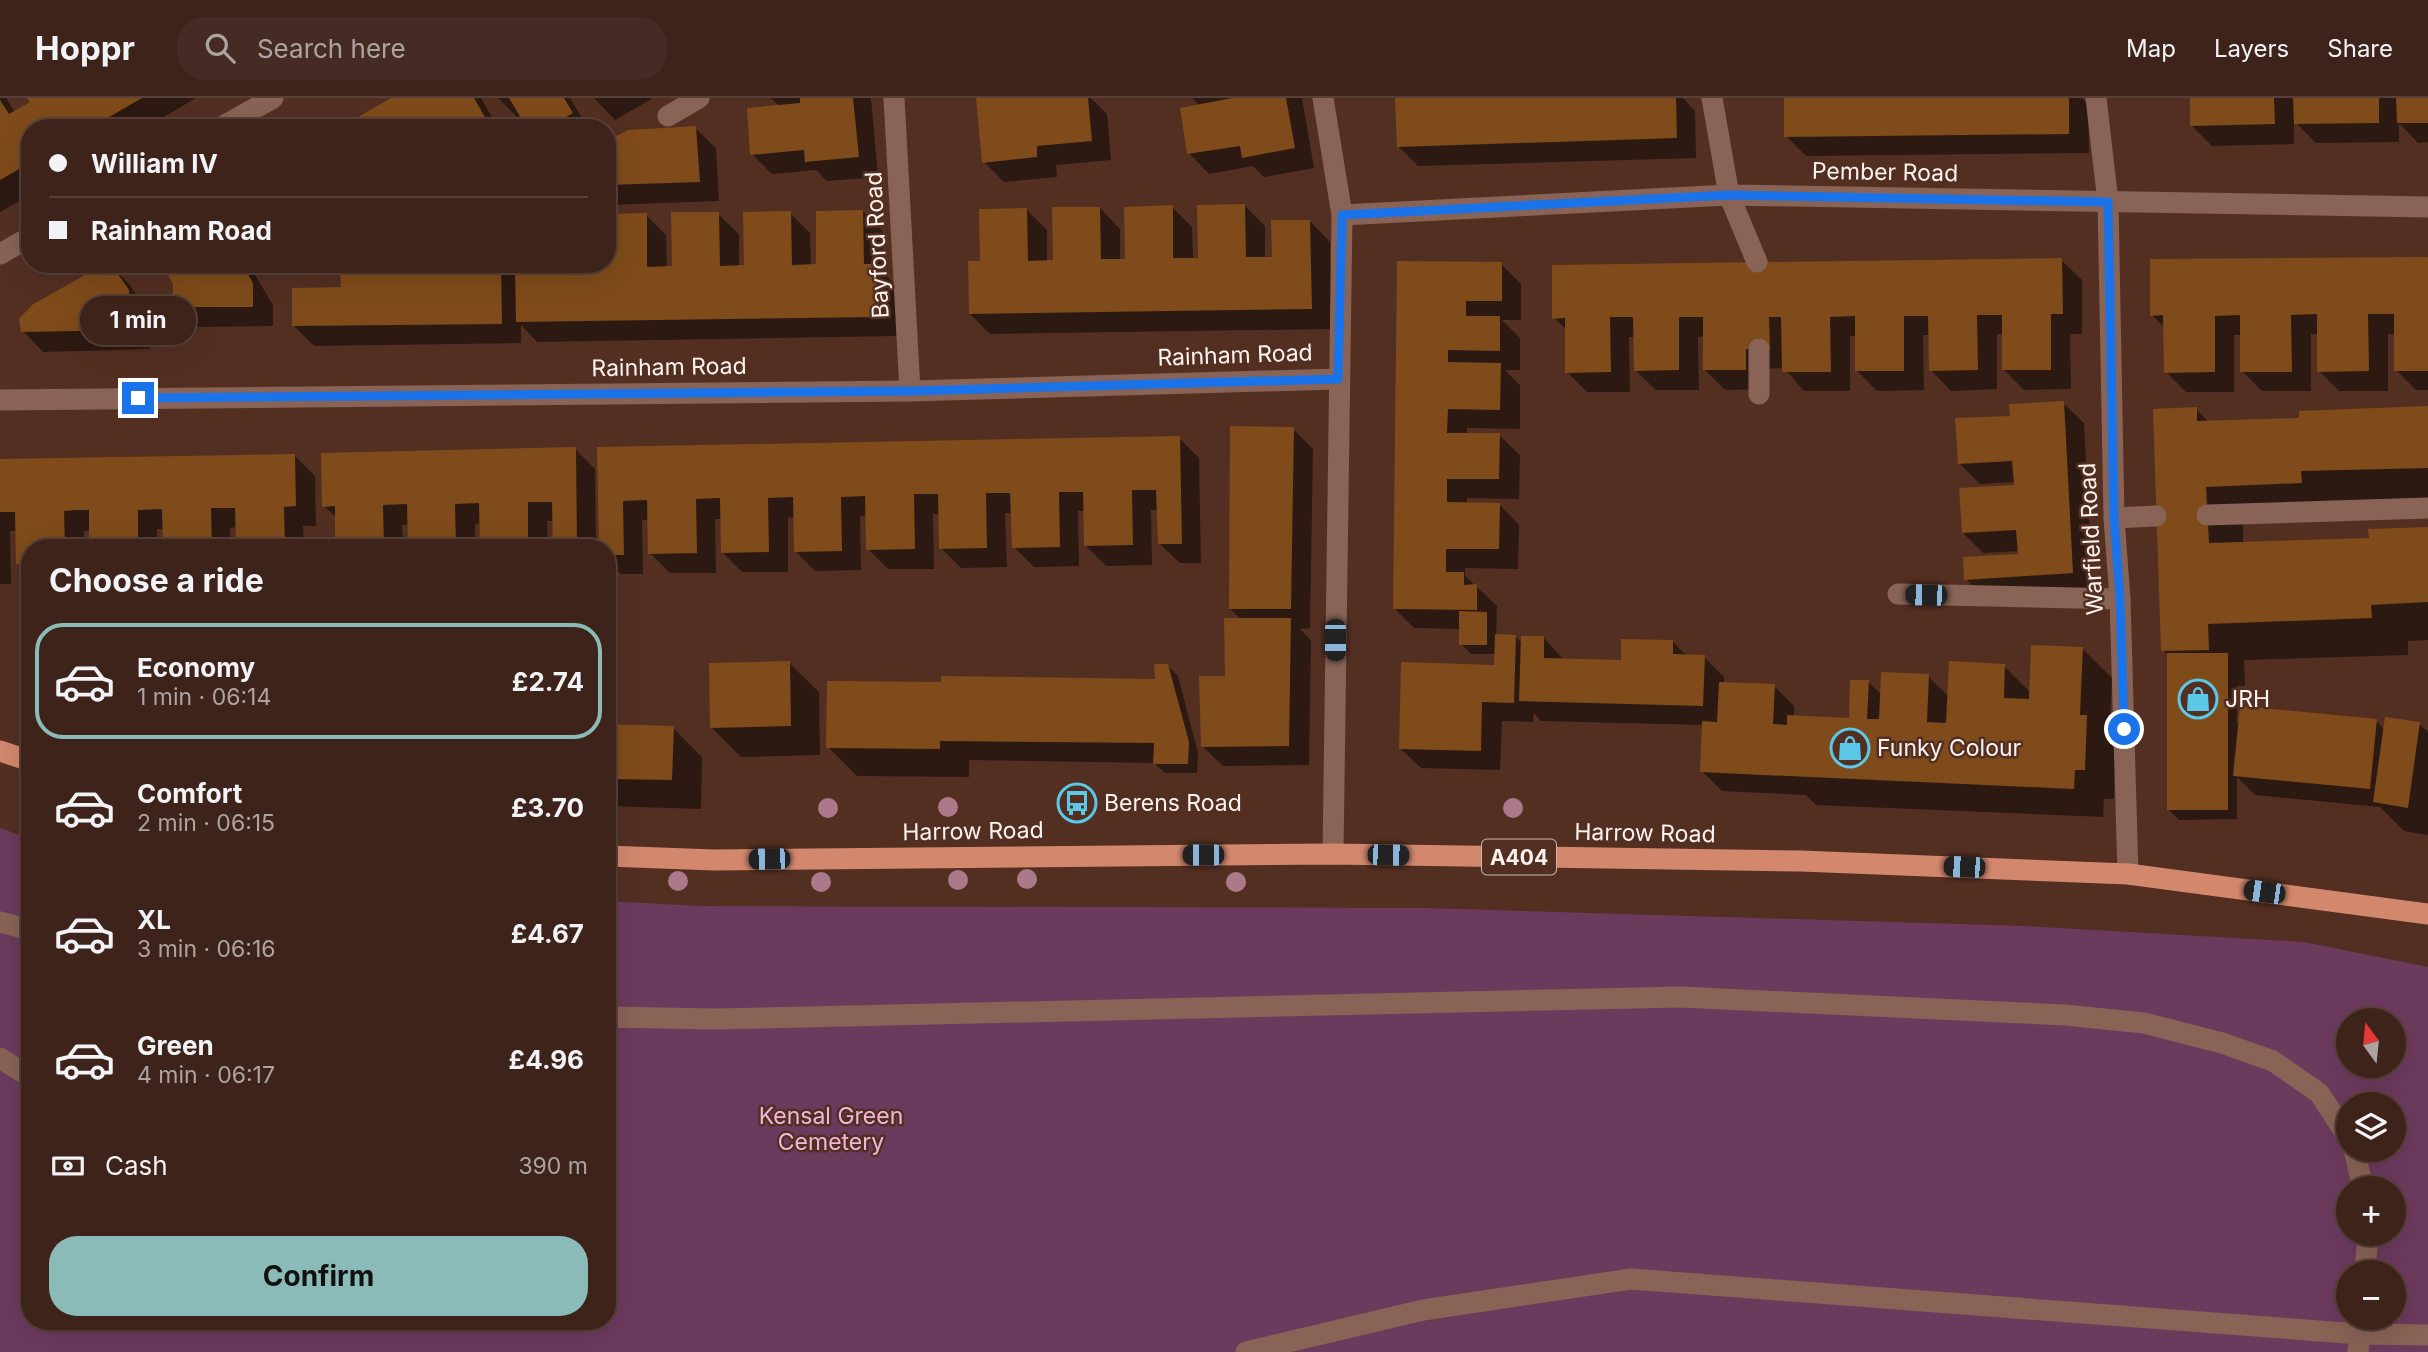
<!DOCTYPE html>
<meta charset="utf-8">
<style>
body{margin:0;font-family:Inter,sans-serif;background:#452b23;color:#f1f3f6;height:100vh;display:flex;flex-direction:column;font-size:26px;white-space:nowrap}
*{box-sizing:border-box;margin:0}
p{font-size:23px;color:#ada4a2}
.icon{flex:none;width:38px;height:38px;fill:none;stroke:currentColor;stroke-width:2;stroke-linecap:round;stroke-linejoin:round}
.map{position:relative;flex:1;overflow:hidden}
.sheet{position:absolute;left:21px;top:441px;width:595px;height:791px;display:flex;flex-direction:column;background:#3e231a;border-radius:28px;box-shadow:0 7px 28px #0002,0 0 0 2px #574039}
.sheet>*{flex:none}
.top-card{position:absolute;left:21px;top:21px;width:595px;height:154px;border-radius:28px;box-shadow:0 7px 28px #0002,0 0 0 2px #574039;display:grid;align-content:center;height:154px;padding:0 28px;background:#3e231a}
.needle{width:46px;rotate:345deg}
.controls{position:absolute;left:2336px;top:910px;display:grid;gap:14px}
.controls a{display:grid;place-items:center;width:70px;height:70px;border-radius:50%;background:#3e231a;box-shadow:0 7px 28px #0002,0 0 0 2px #574039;font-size:35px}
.end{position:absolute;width:32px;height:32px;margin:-16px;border:9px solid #1a73e8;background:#fff;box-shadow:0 0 0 4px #fff}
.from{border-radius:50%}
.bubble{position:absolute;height:49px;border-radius:24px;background:#3e231a;box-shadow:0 7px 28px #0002,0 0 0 2px #574039;font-size:23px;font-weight:700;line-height:49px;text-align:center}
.car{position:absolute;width:21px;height:42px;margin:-21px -10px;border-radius:9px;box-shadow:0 0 5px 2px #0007;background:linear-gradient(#222 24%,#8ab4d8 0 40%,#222 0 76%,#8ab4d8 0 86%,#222 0)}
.top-card b{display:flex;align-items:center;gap:24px;height:66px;font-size:26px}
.top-card b+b{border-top:2px solid #574039}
.top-card i{width:18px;height:18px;background:#f1f3f6}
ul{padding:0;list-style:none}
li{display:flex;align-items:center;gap:21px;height:116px;margin:0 14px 10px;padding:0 14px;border:4px solid transparent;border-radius:28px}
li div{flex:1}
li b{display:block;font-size:26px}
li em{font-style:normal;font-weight:700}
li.on{border-color:#8bbbb9}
li>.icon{width:63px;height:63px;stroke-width:1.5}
h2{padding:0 28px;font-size:32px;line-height:84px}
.pay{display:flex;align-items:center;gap:18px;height:77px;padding:0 28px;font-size:26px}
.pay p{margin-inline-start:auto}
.primary-button{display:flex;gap:14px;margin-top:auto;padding:14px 28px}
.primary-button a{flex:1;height:80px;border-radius:28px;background:#8bbbb9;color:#111;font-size:28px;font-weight:700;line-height:80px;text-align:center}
header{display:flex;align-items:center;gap:42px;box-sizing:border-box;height:98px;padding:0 35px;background:#3e231a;border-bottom:2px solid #574039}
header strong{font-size:33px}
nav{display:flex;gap:38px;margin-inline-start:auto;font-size:24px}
.search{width:490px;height:63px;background:#452b23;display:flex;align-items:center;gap:18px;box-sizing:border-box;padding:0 24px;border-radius:28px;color:#ada4a2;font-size:26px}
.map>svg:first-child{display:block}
.green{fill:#6c3a5d;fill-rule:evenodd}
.shadow{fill:#0007}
.building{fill:#7f4b1a}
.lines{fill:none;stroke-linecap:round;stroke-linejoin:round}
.lane{stroke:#886356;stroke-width:21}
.street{stroke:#886356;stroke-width:21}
.primary{stroke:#d3886e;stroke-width:21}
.tree{fill:#ab7989}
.route{stroke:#1a73e8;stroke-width:9}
.labels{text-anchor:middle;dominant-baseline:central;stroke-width:5;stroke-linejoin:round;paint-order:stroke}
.shield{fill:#532f22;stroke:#c9b8b1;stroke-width:2}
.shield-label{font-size:21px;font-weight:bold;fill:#fcf2ee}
.street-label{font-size:23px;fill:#fcf2ee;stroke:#532f22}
.poi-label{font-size:23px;fill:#fcf2ee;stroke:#532f22;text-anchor:start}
.park-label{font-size:23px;fill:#f3b5de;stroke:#532f22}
</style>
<header>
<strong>Hoppr</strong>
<div class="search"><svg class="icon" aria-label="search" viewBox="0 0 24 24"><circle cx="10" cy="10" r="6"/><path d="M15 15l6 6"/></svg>Search here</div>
<nav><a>Map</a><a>Layers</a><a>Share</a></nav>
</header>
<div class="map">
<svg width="2428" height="1254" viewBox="0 0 2428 1254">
<rect width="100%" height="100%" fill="#532f22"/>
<path class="green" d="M0 730 30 741V1223H607V803L700 808 1424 810 2024 828 2304 844 2428 869V1254H0ZM2348 922H2394V968H2348ZM2348 1006H2394V1052H2348ZM2348 1090H2394V1136H2348ZM2348 1174H2394V1220H2348Z"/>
<g class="shadow">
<polygon points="0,0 6,0 15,15 32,5 29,0 196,0 145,30 30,30 30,97 0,114"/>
<polygon points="394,0 481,0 498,30 343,30"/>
<polygon points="498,0 570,0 588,30 529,30 521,17 517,19"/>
<polygon points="594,0 653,0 615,22"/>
<polygon points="771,0 871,0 878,79 827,83 816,72 772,76 752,56 780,9"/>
<polygon points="978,0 1091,0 1107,16 1111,62 1056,67 1057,79 1004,84 984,64"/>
<polygon points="1192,0 1302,0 1314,70 1264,79 1253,68 1209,76 1189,55 1200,8"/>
<polygon points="1408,0 1683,0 1695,13 1696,60 1418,68 1398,48"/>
<polygon points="1785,0 2082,0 2088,6 2089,55 1806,58 1786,38"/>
<polygon points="2191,0 2428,0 2428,44 2418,45 2399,25 2399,44 2316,45 2294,23 2294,46 2212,48 2192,28"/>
<polygon points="695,30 716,50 719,103 607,107 607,45"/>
<polygon points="1245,108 1265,128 1265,161 1274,161 1310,123 1330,144 1331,231 990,236 970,216 982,165 1027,112 1047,132 1047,164 1054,163 1100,110 1120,131 1120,163 1127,163 1172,109 1192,129 1193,162 1200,161"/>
<polygon points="863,113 883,134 883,175 896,187 896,238 537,244 521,227 521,245 314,248 294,228 342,191 360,173 360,166 512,166 519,173 529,173 529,166 594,166 594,172 601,171 646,117 666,137 667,170 674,170 718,116 739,136 739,169 746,169 790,115 810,135 811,168 818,168"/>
<polygon points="2428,161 2428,292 2416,292 2396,272 2396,236 2388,236 2388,293 2339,293 2319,273 2319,236 2311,236 2311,293 2262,293 2242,273 2242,237 2234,237 2234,294 2186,294 2166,274 2165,230 2152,217"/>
<polygon points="2061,162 2082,182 2082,236 2070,236 2071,291 2024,292 2004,272 2004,236 1997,236 1997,291 1951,293 1931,272 1930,237 1923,237 1924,292 1877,293 1857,273 1857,238 1850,238 1850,293 1804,293 1784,270 1766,271 1766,291 1725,292 1705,272 1705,238 1698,239 1699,292 1656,292 1635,272 1635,239 1629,239 1630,294 1587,294 1567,274 1567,232 1554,220"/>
<polygon points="1398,165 1501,166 1521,186 1521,222 1502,222 1520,240 1520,272 1505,272 1520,287 1520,331 1467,330 1467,337 1499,337 1520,357 1519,401 1467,400 1467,406 1499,406 1519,427 1518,471 1465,470 1465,478 1497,508 1496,538 1515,538 1523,546 1544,540 1564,562 1623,564 1672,543 1687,558 1704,559 1724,579 1724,586 1774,588 1794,608 1794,620 1851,622 1868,584 1882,597 1928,578 1949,599 2004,568 2031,595 2083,551 2112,580 2109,642 2116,648 2114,701 2104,701 2103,719 1816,707 1806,697 1722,693 1702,673 1704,627 1541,623 1534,615 1533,624 1502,623 1500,672 1421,670 1400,650 1496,569 1496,556 1471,556 1461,546 1461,531 1414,530 1394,510"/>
<polygon points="109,166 129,186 148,214 150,251 43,254 23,233"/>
<polygon points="164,166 261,166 252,172 273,207 273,228 195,229 175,208 175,185"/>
<polygon points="2063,305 2084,325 2093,495 1986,501 1966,481 2019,457 2019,453 1983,455 1963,435 2016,388 2015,384 1980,386 1959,365 2012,319"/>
<polygon points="2428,310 2428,407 2243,425 2243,445 2371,441 2428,430 2428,542 2408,543 2408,557 2244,562 2245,588 2237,588 2237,625 2376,623 2385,632 2419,626 2428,634 2428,737 2404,733 2380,709 2255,697 2237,679 2237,721 2179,722 2169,712 2169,558 2163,552 2196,311 2210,325 2301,321"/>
<polygon points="1293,331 1313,351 1310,530 1300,531 1311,542 1309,667 1223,668 1202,648 1227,579 1242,522 1230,511"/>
<polygon points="1179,340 1199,360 1201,465 1180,465 1159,445 1159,412 1151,412 1152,467 1106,468 1086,448 1085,413 1078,413 1079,468 1034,469 1014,449 1013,415 1005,415 1007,469 961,470 941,450 940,416 933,416 934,471 888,471 868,451 867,418 860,418 861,472 815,473 795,453 795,419 788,420 788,474 742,474 722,454 722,421 715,421 716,475 670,475 650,455 649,422 642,422 643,476 621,476 607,462 599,351"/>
<polygon points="575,351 595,371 596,450 555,450 554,423 547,423 548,450 482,450 482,425 475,426 475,450 409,450 409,426 402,427 403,450 337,450 337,420 324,408"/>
<polygon points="295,358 315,378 316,428 303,428 304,450 238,450 237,429 230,430 231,450 164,450 164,431 157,431 157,450 91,450 91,432 84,433 84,450 30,450 30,477 18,465 17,433 10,433 11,486 0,486 0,363"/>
<polygon points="789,565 819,594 820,657 741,659 712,630"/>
<polygon points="1168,568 1178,578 1198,655 1197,675 1165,675 1154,665 969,662 969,679 857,678 828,649 1156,582"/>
<polygon points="607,628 673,630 702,659 701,711 607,708"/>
</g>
<g class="building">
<polygon points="27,0 142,0 90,30 30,30 30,65 0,82 0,2 9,16 30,4"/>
<polygon points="391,0 474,0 490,28 339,30"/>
<polygon points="509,0 564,0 573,15 548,30 527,30"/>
<polygon points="800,0 853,0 859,59 805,64 804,52 750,57 747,10 800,5"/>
<polygon points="976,0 1088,0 1092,43 1037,48 1037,59 982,65"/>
<polygon points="1232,0 1286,0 1295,50 1242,60 1240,48 1187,56 1180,10"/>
<polygon points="1395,0 1676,0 1677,40 1397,49"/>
<polygon points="1784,0 2069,0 2069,36 1784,39"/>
<polygon points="2190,0 2274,0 2275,26 2190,28"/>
<polygon points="2293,0 2379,0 2379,25 2294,26"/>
<polygon points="2396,0 2428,0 2428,25 2397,25"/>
<polygon points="696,28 700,84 607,87 607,43 628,32"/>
<polygon points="1245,106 1246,159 1272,159 1271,122 1310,122 1312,211 969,216 968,163 980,163 979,111 1027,110 1028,163 1053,162 1052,109 1100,109 1101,161 1125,161 1124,109 1173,107 1173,160 1198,160 1197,107"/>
<polygon points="863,112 864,166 876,166 877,219 516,224 515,171 527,171 527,166 575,166 575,170 600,170 600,166 607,166 607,116 647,115 647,169 672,168 671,114 719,114 720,168 744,167 743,114 791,113 792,167 816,166 816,113"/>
<polygon points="2428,159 2428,273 2394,273 2394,216 2368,216 2369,273 2317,274 2317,216 2291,217 2292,274 2240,274 2240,217 2215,218 2215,274 2164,275 2163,217 2150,218 2150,161"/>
<polygon points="2062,160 2063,216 2051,216 2051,272 2002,272 2002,217 1977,217 1978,272 1929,273 1928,218 1904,218 1904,273 1855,273 1855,218 1830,219 1831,274 1782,274 1781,219 1769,219 1770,251 1746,251 1746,272 1703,272 1703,219 1679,219 1679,272 1634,273 1633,219 1610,219 1611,274 1565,275 1565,220 1552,221 1552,167"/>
<polygon points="1397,163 1502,164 1502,203 1466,203 1466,218 1500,218 1500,253 1448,252 1448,264 1501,265 1500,312 1448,311 1447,335 1500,335 1499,381 1447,381 1447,404 1500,405 1499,451 1446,451 1446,474 1464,474 1464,487 1477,486 1477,512 1393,511"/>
<polygon points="104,166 111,166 129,192 131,232 21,234 19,221 32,207"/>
<polygon points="162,166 242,166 253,185 253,209 173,209 173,186"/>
<polygon points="358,166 501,166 502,226 292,228 292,190 341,189 340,171 358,171"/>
<polygon points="2064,303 2073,475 1964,482 1963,459 2018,456 2016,432 1962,435 1959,390 2014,387 2012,363 1958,366 1955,320 2010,318 2009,306"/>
<polygon points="2428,308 2428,370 2301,373 2302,385 2206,389 2209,445 2369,440 2368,431 2428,429 2428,504 2371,507 2372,520 2208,526 2209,552 2161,553 2153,311 2197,309 2197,323 2299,320 2299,313"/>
<polygon points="1230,328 1294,329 1291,511 1229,511"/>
<polygon points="1180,338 1182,446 1158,446 1156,392 1132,392 1133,447 1084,448 1083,394 1059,394 1060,449 1012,450 1010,395 986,395 987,450 939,451 938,396 914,396 915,451 866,452 865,398 841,399 842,453 794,454 793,399 768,400 769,454 721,455 720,400 696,401 697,455 648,456 647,402 623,403 624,457 607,457 607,450 599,450 597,349"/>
<polygon points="576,349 577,450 553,450 552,404 528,404 528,450 480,450 479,405 455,406 456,450 408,450 407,406 383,407 384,450 335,450 335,408 322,409 321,355"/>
<polygon points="295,356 296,408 284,409 285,450 236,450 235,410 211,410 212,450 163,450 162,411 138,412 138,450 89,450 89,412 76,412 64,413 65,450 30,450 30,466 16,466 15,414 0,414 0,361"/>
<polygon points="1459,513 1487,514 1487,547 1459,547"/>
<polygon points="1224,520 1291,520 1289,648 1201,649 1199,578 1225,578"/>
<polygon points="1495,536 1516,537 1514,605 1482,604 1481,653 1399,651 1401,564 1494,567"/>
<polygon points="1521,538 1544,538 1544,560 1621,562 1621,541 1673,542 1673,556 1705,557 1703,608 1519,603"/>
<polygon points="2031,547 2083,549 2080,617 2087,617 2085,672 2075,672 2074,691 1700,674 1702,623 1717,624 1719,584 1775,586 1773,626 1787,627 1787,617 1849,620 1850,582 1869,582 1867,621 1879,621 1881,574 1929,576 1927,624 1946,625 1949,563 2005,566 2004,600 2029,601"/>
<rect x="2167" y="555" width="61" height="157"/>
<polygon points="790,563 791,628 710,630 709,565"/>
<polygon points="1154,566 1168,566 1189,644 1188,666 1153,666 1154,645 940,643 940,651 826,650 827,583 941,584 941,578 1155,581"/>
<polygon points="2240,608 2377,621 2370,691 2233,678"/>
<polygon points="2385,619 2420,624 2408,710 2373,704"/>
<polygon points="607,626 674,628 672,682 607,681"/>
</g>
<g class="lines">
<g class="lane">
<polyline points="668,18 699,0"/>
<polyline points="1729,97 1757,164"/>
<polyline points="1759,251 1759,296"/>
<polyline points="2207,417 2428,410"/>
<polyline points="2114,420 2156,418"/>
<polyline points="0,824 30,832"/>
<polyline points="607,919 715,921 1681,899 2065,917 2144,925 2222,945 2273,963 2319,995 2348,1039"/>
<polyline points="0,960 30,979"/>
<polyline points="2354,1052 2363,1090"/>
<polyline points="2365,1174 2368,1136"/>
<polyline points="1246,1254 1423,1212 1631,1181 2360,1236 2428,1237"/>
<polyline points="2358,1254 2361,1220"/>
</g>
<g class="street">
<polyline points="894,0 910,293"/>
<polyline points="1323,0 1342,117 1333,756"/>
<polyline points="1712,0 1729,97"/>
<polyline points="2096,0 2108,104 2114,420 2120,501 2128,776"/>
<polyline points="220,30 273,0"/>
<polyline points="1342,117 1729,97 2428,109"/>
<polyline points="0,156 30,139"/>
<polyline points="0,302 910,293 1338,281"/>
<polyline points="1898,496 2120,501"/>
</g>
<g class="primary">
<polyline points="0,653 30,663"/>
<polyline points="607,758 714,762 1333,756 1801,763 2128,776 2428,816"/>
</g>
</g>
<g class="tree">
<circle cx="948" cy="709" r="10"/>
<circle cx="828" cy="710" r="10"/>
<circle cx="1513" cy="710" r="10"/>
<circle cx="1027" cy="781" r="10"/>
<circle cx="958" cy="782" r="10"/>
<circle cx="678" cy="783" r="10"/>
<circle cx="821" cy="784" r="10"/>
<circle cx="1236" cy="784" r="10"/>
</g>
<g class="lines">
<polyline class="route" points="138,300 910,293 1338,281 1342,117 1729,97 2108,104 2114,420 2120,500 2124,631"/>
</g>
<defs>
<symbol id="shop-ring" viewBox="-11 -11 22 22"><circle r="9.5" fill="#532f22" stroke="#5bc8e7" stroke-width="1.5"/><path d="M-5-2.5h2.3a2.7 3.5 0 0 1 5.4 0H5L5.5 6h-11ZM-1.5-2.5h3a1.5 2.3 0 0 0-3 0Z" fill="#5bc8e7"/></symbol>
<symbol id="bus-ring" viewBox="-11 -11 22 22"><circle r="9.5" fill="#532f22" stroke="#5bc8e7" stroke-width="1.5"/><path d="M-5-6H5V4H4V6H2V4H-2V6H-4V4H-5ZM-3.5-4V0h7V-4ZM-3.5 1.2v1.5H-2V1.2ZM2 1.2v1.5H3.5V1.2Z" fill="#5bc8e7"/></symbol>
</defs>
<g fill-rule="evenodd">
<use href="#shop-ring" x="2176" y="579" width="44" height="44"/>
<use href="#shop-ring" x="1828" y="628" width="44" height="44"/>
<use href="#bus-ring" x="1055" y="683" width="44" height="44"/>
</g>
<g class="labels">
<rect class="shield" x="1482" y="741.5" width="74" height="35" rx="5"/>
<g class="shield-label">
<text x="1519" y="759">A404</text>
</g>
<g class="street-label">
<text transform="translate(1885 74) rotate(1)">Pember Road</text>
<text transform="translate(877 147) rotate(-93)">Bayford Road</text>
<text transform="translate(1235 257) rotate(-2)">Rainham Road</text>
<text transform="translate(669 269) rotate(-1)">Rainham Road</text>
<text transform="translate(2091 441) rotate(-93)">Warfield Road</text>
<text transform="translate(973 733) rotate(-1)">Harrow Road</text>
<text transform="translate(1645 735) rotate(1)">Harrow Road</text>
</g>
<g class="poi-label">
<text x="2225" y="601">JRH</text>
<text x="1877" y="650">Funky Colour</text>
<text x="1104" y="705">Berens Road</text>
</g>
<g class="park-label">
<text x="831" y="1018">Kensal Green<tspan x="831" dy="26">Cemetery</tspan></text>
</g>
</g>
</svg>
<div class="controls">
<a><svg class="needle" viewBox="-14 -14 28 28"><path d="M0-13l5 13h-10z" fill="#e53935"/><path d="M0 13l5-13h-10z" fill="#ada4a2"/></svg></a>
<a><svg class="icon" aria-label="layers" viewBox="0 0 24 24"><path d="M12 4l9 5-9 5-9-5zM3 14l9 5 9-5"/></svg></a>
<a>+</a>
<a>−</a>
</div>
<i class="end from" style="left:2124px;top:631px"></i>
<i class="end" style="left:138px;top:300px"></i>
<div class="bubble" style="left:80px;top:198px;width:116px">1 min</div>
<i class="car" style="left:1926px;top:497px;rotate:271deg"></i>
<i class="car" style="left:1335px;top:542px;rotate:180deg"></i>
<i class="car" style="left:1203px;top:757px;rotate:270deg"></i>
<i class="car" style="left:1388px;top:757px;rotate:91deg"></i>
<i class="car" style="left:769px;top:761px;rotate:269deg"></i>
<i class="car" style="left:1964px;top:769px;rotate:272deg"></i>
<i class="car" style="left:2264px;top:794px;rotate:278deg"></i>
<div class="top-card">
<b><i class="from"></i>William IV</b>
<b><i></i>Rainham Road</b>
</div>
<section class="sheet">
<h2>Choose a ride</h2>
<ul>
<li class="on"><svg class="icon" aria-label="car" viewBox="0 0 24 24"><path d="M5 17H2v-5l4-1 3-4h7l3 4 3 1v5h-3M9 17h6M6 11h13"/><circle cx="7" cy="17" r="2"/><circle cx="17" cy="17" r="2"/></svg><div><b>Economy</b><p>1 min · 06:14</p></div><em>£2.74</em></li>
<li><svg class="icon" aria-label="car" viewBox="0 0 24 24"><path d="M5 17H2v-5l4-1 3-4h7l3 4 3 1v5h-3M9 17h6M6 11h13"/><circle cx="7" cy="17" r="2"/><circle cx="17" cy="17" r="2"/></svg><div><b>Comfort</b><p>2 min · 06:15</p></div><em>£3.70</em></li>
<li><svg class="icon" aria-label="car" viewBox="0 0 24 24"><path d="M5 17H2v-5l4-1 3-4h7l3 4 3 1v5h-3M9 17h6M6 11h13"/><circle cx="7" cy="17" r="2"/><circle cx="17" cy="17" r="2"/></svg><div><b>XL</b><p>3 min · 06:16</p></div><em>£4.67</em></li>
<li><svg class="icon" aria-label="car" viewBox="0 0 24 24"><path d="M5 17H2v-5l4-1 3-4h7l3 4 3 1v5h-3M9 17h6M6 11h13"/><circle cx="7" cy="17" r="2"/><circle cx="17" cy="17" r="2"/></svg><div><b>Green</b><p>4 min · 06:17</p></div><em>£4.96</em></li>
</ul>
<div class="pay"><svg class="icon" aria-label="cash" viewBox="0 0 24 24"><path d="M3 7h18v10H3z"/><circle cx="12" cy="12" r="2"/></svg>Cash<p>390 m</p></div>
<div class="primary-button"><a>Confirm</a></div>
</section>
</div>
